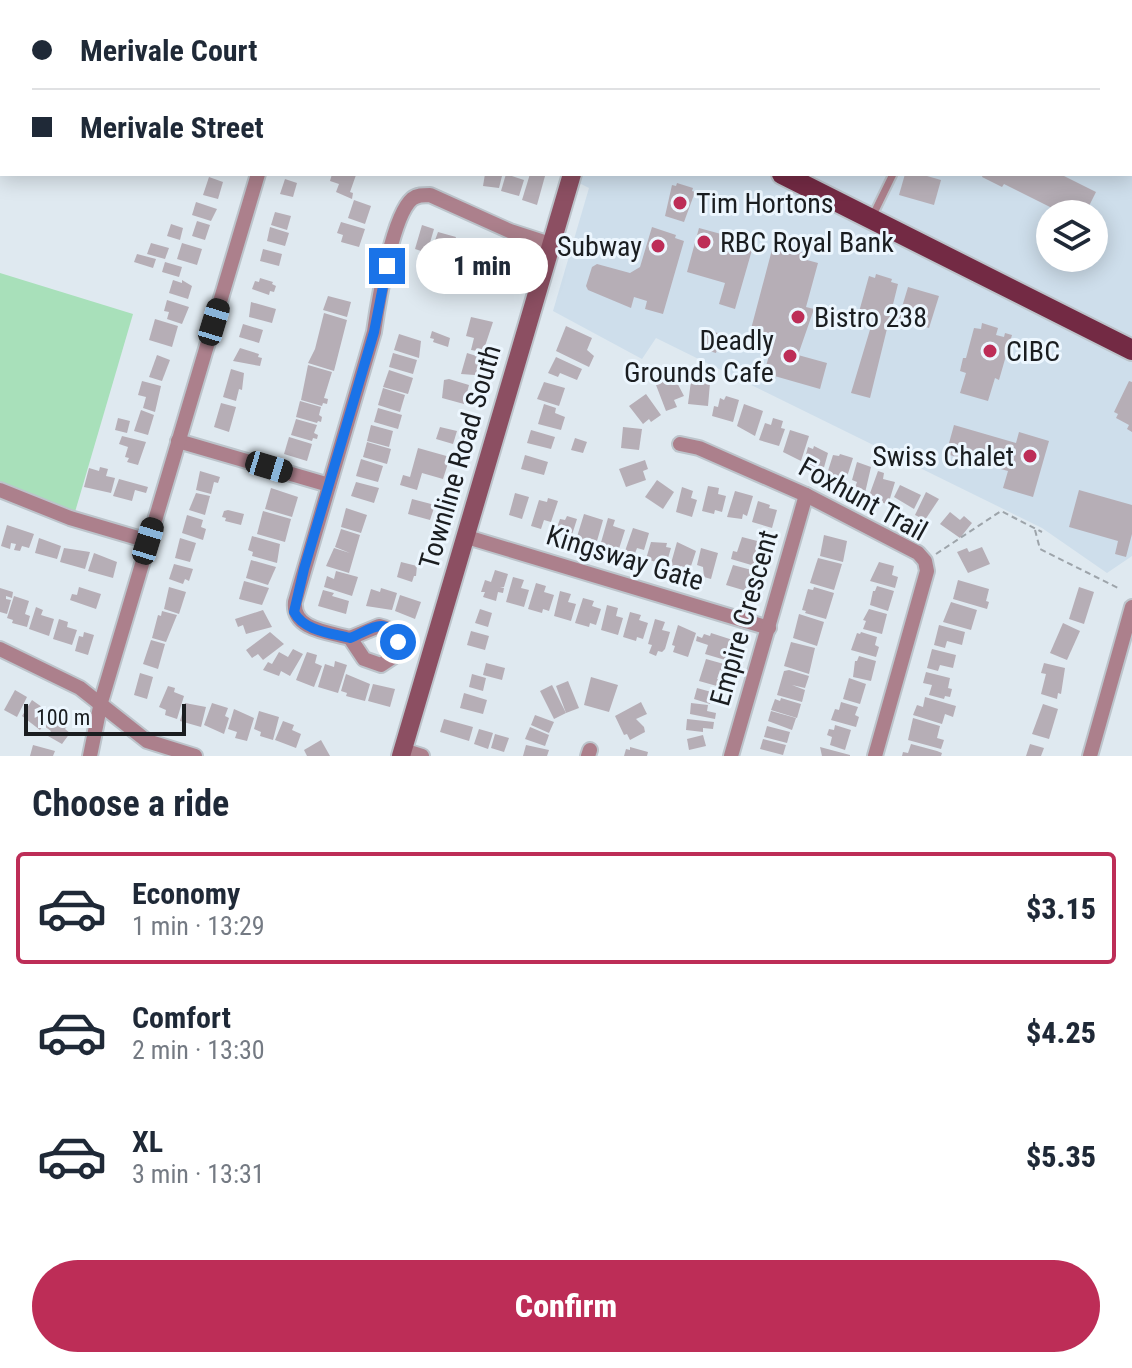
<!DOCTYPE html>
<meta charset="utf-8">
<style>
body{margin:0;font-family:"Roboto Condensed",sans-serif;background:#f2f2f3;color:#1f2937;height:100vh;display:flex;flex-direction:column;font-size:30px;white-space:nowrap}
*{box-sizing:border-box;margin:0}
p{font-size:26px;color:#747a83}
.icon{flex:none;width:44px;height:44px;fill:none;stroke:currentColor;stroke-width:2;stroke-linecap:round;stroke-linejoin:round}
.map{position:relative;height:756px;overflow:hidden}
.panel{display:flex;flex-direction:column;background:#fff;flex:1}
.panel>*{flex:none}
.banner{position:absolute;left:0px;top:0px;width:1132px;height:176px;box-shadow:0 4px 20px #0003;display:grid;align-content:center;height:176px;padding:0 32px;background:#fff}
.controls{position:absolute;left:1036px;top:200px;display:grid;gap:16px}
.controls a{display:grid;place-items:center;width:72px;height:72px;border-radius:50%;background:#fff;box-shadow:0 4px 20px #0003;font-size:40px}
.scale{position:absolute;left:24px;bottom:20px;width:162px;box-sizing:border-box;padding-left:8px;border:4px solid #1a1d20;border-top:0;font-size:22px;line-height:28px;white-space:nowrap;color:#1a1d20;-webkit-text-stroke:6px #ecf6fe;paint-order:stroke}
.end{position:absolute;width:36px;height:36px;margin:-18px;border:10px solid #1a73e8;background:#fff;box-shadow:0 0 0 4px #fff}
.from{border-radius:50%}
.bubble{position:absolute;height:56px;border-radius:28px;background:#fff;box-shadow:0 4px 20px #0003;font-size:26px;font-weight:800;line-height:56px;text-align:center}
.car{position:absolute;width:24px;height:48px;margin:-24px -12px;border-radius:10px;box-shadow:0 0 6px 2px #0007;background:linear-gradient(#222 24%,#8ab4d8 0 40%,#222 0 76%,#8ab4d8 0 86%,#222 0)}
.banner b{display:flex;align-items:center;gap:28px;height:76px;font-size:30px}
.banner b+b{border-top:2px solid #e0e1e3}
.banner i{width:20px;height:20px;background:#1f2937}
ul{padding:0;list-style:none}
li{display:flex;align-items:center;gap:24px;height:112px;margin:0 16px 12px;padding:0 16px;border:4px solid transparent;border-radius:8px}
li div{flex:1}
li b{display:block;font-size:30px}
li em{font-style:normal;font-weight:800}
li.active{border-color:#bd2d57}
li>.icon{width:72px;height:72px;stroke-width:1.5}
h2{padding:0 32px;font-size:36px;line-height:96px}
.cta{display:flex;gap:16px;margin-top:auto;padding:16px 32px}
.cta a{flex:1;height:92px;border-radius:48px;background:#bd2d57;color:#fff;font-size:32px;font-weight:800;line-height:92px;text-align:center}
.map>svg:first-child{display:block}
.built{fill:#cedeeb;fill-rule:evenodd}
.green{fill:#a8e0ba}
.building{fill:#b6aeb6}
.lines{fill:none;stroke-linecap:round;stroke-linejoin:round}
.service-casing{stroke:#bcc4cb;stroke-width:11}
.minor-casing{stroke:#bcc4cb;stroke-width:18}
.secondary-casing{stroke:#bcc4cb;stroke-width:22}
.primary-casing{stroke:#bcc4cb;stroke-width:24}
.path{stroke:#9da4aa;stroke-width:2;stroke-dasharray:6 4;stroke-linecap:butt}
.service{stroke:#ac808c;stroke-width:7}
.minor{stroke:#ac808c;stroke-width:14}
.secondary{stroke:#8c4f62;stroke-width:18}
.primary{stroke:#732a44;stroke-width:20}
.route{stroke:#1a73e8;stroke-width:10}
.poi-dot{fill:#bd2d57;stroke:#ecf6fe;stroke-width:3}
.labels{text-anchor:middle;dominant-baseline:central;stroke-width:6;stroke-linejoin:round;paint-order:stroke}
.poi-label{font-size:28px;fill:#1a1d20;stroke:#ecf6fe;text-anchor:start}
.street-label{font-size:28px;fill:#1a1d20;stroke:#ecf6fe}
</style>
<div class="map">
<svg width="1132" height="756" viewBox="0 0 1132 756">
<rect width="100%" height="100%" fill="#dfe9f0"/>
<g class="built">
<polygon points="264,0 864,0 263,2"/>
<path d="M561 174H1132V556L1107 573 1042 528 656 338 642 359 553 311 589 188ZM1050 214H1094V258H1050Z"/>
</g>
<polygon class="green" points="0,273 133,314 75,512 0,483"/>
<g class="building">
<polygon points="332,174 356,175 350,192 353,193 352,199 336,192 339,184 330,181"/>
<polygon points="485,174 502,176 499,188 483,186"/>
<polygon points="506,174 524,180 519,196 501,191"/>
<polygon points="530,174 545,176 537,205 522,200"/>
<polygon points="905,174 920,174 941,180 934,205 899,195"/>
<polygon points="983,174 1060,174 1096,192 1085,214 1064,214 1004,184 1002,187 982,177"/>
<polygon points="209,177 223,182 218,199 203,195"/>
<polygon points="285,179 297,183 293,197 280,194"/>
<polygon points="677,183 693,188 692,191 695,192 684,222 665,216 672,185 676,186"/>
<polygon points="354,200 371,206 365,224 348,218"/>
<polygon points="196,202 217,209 211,221 192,215"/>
<polygon points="275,212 291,216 287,230 271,225"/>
<polygon points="197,221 210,225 205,240 192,236"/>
<polygon points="341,222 365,229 359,247 341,242 343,235 337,233"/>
<polygon points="171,224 183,228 180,240 167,236"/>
<polygon points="422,225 434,229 427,253 415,249"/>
<polygon points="270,227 289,233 285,246 267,241"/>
<polygon points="652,227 676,235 675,238 684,241 663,314 645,309 647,301 634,297 631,308 588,290 586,286 592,267 597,264 630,273 640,267"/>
<polygon points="699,228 754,243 735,309 719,304 725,283 687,272"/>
<polygon points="438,232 456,237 448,262 435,258 439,245 434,243"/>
<polygon points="460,240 478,245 472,263 454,258"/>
<polygon points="774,242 809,255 807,260 818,263 806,307 814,309 798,355 827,363 820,389 764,373 775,335 751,329"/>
<polygon points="151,243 169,248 165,259 147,254"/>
<polygon points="182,243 202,249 197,265 177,259"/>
<polygon points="263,249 282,254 279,266 260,261"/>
<polygon points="481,249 498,255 493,273 475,267"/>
<polygon points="137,254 156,259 153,268 134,262"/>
<polygon points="503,258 520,263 514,282 497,277"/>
<polygon points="165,262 182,267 179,277 162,272"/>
<polygon points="876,274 892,279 891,282 898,284 870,398 851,393 872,323 857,319 869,276 875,278"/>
<polygon points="260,278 273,282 272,284 276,286 274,292 270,291 269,295 252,289 255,281 259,282"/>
<polygon points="173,280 182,283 182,280 192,286 188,299 169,293"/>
<polygon points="908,287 939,296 929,328 908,322 906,329 896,327"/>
<polygon points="328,296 351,302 347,317 323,310"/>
<polygon points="167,300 189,307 182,324 167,319 169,312 164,311"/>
<polygon points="251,302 276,309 272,323 249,317"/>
<polygon points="324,313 347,320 334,371 308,363 315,349"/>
<polygon points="471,317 493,322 483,352 471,350 474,338 466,336"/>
<polygon points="155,319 178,326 172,347 149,340"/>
<polygon points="982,323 998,328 996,335 1004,337 1005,333 1012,335 999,380 995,378 988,401 960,393 966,373 960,371 963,358 966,358 974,328 981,329"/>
<polygon points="243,324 263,330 259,343 239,337"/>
<polygon points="566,326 592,338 587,350 594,356 589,367 556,351"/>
<polygon points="704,329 721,334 716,353 699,348"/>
<polygon points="432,331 450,338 448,347 433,342 434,339 430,338"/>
<polygon points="399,334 421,341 419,358 394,350"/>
<polygon points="240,348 259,354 258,357 262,358 260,366 233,361"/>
<polygon points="393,353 417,360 413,374 389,367"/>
<polygon points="467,353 483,358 478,373 476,372 475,375 461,374"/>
<polygon points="157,355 170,360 162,381 149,377"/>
<polygon points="556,357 582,369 577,380 560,373 558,377 548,373"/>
<polygon points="308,365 332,372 324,398 328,399 327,404 323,403 322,406 301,400"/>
<polygon points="231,369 244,373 242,390 239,389 236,401 223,397"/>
<polygon points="389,370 413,378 408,394 383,387"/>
<polygon points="672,373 684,396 674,400 677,407 666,411 656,385 663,382 661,378"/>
<polygon points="449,379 469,385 464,404 442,398 444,380"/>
<polygon points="142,381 161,386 155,412 143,408 146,397 138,395"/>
<polygon points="691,381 710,383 708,406 688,404"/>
<polygon points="1129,381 1132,382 1132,432 1127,429 1129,425 1116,418 1118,414 1114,412"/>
<polygon points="544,382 565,388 559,406 537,399"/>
<polygon points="383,388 405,395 400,412 378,405"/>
<polygon points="646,394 661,415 651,422 649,419 643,424 629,406"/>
<polygon points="726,396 739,400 733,422 712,416 714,406 718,407 720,398 724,400"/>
<polygon points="300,401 321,407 319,415 322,417 321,422 318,421 317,423 296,417"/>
<polygon points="221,403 236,407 229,432 214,427"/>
<polygon points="544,404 556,408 555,413 565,417 561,430 538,424"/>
<polygon points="744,404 763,411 755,436 737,426"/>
<polygon points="378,408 402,415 398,429 374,422"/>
<polygon points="141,410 154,415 148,435 134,431"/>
<polygon points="118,418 130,421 127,433 115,430"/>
<polygon points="773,418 783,421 781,428 785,429 779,446 759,440 765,423 771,425"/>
<polygon points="296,419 317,425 314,433 318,435 317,439 313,438 312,441 291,435"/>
<polygon points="371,425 393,431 389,447 367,441"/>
<polygon points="954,425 1016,443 1019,432 1049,441 1033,497 1003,488 1008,471 946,454"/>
<polygon points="440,427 457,431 453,444 436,439"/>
<polygon points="623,427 642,429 639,450 621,448"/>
<polygon points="531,430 555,437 551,449 527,443"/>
<polygon points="790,430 809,436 801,461 783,452"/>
<polygon points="122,436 146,442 138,465 127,462 129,458 125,457 128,447 119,444"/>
<polygon points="289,437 312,444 307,461 284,454"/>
<polygon points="575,438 587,442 583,453 571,450"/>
<polygon points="367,442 391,449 387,464 363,457"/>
<polygon points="814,446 828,453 823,471 803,465 808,447 813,449"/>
<polygon points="418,448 450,457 443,479 422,473 417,490 400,485 403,475 410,477"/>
<polygon points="840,454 853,458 845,483 834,479 835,476 827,474 833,455 839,456"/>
<polygon points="525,455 548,462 544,475 521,469"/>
<polygon points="361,459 383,466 378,482 356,476"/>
<polygon points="645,460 648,469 643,471 646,480 626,487 619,469"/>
<polygon points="857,462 871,467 865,493 854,490 857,482 852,480"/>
<polygon points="100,467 108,469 106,476 115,478 111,493 84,487 89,468 99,471"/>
<polygon points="200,471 220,477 218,483 214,482 211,494 196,490"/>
<polygon points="878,471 884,473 883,479 895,482 888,505 869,496"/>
<polygon points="119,479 148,487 146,493 135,490 132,501 113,496"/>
<polygon points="657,480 674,492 663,509 645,497"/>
<polygon points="356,482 379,488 374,503 351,496"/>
<polygon points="900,485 921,495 914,509 894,497"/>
<polygon points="708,486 719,488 718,494 726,496 722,512 715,510 714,514 702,511"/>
<polygon points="682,487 693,491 691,498 697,500 692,517 676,512"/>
<polygon points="271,488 298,497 292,517 265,509"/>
<polygon points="1079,490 1132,505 1132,534 1126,557 1115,554 1118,541 1069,527"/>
<polygon points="735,491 753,496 747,516 743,514 742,519 727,517"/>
<polygon points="926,492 939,499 925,520 915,515"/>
<polygon points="196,493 210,496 205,515 189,510"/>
<polygon points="515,493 529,497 522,519 509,515"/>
<polygon points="548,498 558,501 551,522 544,520 541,529 531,526 539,500 547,502"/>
<polygon points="412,499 435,505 430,520 408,514"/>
<polygon points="758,501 770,505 769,508 777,510 772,528 752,522"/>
<polygon points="346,508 367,515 361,533 341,527"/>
<polygon points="228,510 244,514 241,525 225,521 226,518 222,517 224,511"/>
<polygon points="263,511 291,519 285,542 257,534"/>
<polygon points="950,512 960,520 964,516 972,523 960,538 940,524"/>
<polygon points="584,514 603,520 597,541 588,539 587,543 576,540"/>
<polygon points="187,515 203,520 201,527 206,529 203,540 182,533"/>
<polygon points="567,516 577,519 571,538 555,533 560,519 565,520"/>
<polygon points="608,518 615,520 613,526 625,530 618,552 600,546"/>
<polygon points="7,525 34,534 29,548 22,546 20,551 14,550 16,544 11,543 10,549 1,546"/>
<polygon points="633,528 649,533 644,550 637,548 634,556 624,554"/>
<polygon points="341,529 360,535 349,573 326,566 334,548 350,553 335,547"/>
<polygon points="824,535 847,541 843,562 820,556"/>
<polygon points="252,536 280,544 277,563 252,556 253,552 248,550"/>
<polygon points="742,537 765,543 758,567 731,559 733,551 737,552"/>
<polygon points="39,538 61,546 57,559 35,553"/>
<polygon points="180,538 196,543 190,562 175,558"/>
<polygon points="651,542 667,543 666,547 671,548 666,565 646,559"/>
<polygon points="677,542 696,551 690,569 681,566 680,570 670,567"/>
<polygon points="982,547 990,564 968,573 957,552 967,548 969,552"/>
<polygon points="64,548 90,552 85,569 60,562"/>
<polygon points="701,548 718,553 711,579 704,577 703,567 697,565"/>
<polygon points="94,553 117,562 113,578 88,571"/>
<polygon points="818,558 842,564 834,590 810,583"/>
<polygon points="251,560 276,567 268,585 246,578"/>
<polygon points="401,562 417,566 416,576 414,576 412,582 397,577"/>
<polygon points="879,562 894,566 892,575 898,577 895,588 870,581"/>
<polygon points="174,564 193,569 189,581 185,579 183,584 169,579"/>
<polygon points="733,565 759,572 758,577 753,576 750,587 755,588 753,593 726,585"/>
<polygon points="495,570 508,574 504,587 500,587 504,588 503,593 498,592 496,601 483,597 485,592 481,592 485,580 491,582"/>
<polygon points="336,571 358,577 352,596 324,587 327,576 334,579"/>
<polygon points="513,577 524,580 521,588 529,590 524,607 506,602"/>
<polygon points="958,580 989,589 986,601 989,602 987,609 953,599"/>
<polygon points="244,581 269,588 262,605 239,599"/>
<polygon points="536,583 546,586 544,592 554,595 549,611 543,609 542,613 528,609"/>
<polygon points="877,586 894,591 888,611 870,605 873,591 875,591"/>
<polygon points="79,587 101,594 96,609 70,600 72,594 77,595"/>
<polygon points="169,587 186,592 179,614 164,609"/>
<polygon points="814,587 834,593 826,619 805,613 806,611 802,610 808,589 813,590"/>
<polygon points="1079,587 1094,592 1084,624 1069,619"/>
<polygon points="0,588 13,592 12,598 6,596 6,599 11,600 7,614 0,612"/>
<polygon points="381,588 397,593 392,610 366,606 371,589 380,592"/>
<polygon points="323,590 334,593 332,596 349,601 346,614 318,606"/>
<polygon points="560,591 571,594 568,602 576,604 571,621 554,616"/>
<polygon points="400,595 421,602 415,619 395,611"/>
<polygon points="14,596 29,601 25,614 30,616 27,627 12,623 13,620 7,618"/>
<polygon points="583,598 594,601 592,606 601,609 596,625 590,623 589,627 575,623"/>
<polygon points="951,602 977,610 971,630 943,622"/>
<polygon points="607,605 618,608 616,616 623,618 618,635 601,630"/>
<polygon points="36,607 43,610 41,615 54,619 49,636 29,629"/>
<polygon points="480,609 492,613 488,627 475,623"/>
<polygon points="869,609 887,614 882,634 863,629 866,621 863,620"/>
<polygon points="263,610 272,627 246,634 243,625 238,627 235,619"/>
<polygon points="162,611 177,615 166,642 152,638 158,615 161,616"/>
<polygon points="630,612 641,615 639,620 648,623 643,639 637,637 636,641 623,637"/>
<polygon points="799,614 824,622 817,646 793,638"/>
<polygon points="59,619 68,622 67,627 77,630 72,645 53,639"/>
<polygon points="655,619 665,622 662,630 670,632 665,649 662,652 658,651 656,656 649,653 652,645 648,644"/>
<polygon points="1063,623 1080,631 1067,660 1050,653"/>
<polygon points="678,625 696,633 688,657 673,652 675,646 672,645"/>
<polygon points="939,625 965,632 962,645 947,641 945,648 934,645"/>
<polygon points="471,631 489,636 485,650 467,645"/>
<polygon points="84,632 94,635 88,655 75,651 79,636 83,637"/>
<polygon points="270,632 284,644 263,660 258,654 252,658 246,650"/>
<polygon points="861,632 877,637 875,645 879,647 876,657 851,650 857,633 860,634"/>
<polygon points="711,633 739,642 738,647 733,646 730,656 734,658 732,662 705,654 708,645 696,641 697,636 702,638 704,634 710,636"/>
<polygon points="151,640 165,644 158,669 143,664"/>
<polygon points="791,642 815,648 809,674 784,666"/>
<polygon points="293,649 303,654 290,676 281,671 279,676 263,670 268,662 272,664 279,652 288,657"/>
<polygon points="932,649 956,655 953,668 940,665 938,671 927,668"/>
<polygon points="307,652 317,655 315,663 322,666 314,687 296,680"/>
<polygon points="859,656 876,661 871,681 853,677 855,661 857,661"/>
<polygon points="706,659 731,666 729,673 720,670 717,679 726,682 724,688 699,681"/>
<polygon points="335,661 347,665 338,693 318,687 325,664 334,667"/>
<polygon points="486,663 505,668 502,680 483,675"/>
<polygon points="1044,663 1065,668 1061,694 1058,693 1057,699 1041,694 1046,674 1041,673"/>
<polygon points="789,670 809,676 805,688 792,685 805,690 802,702 777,695 784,671"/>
<polygon points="926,672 950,678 948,688 952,689 950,697 945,696 944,699 929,695 932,685 923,683"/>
<polygon points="140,673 153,677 147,699 134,695"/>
<polygon points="346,674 370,684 365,701 346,696 347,693 341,691"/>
<polygon points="472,674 486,678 483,691 469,687"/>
<polygon points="591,677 618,685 609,712 584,705"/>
<polygon points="849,678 866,684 860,704 843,699"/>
<polygon points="568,681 579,708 566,713 556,686"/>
<polygon points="373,684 395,689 390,707 368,701"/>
<polygon points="552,685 566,713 554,719 540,691"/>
<polygon points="168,686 175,688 174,692 184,696 177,719 165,715 166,710 159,707"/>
<polygon points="697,688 722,695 720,702 711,700 710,704 694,699"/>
<polygon points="15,690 27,697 17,717 4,710"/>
<polygon points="464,693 487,700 483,714 460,708"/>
<polygon points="925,697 956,706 953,717 945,714 942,724 913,715 917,705 923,707"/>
<polygon points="781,698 801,704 797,718 771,710 775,699 780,701"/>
<polygon points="32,700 49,712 41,722 44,724 40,730 22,716"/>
<polygon points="641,702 647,714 636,719 644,727 645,732 630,740 627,734 624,735 615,716"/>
<polygon points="841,702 858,707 855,715 859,717 856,727 831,720 835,709 839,710"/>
<polygon points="185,703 206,707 201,727 180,721"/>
<polygon points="212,703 228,708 225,716 229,718 224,734 204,725"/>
<polygon points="691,703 708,705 707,711 716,713 715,719 690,714"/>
<polygon points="1043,704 1058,709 1049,739 1032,734"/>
<polygon points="234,709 254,718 247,741 235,738 237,732 228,729"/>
<polygon points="55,710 65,717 63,721 68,725 65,729 70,733 62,744 48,736 51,731 44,726"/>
<polygon points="259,711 279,717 273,740 260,736 261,732 254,729"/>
<polygon points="771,711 796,718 792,730 768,721"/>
<polygon points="535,715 554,722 549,733 531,725"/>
<polygon points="913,718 940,726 937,738 944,740 941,749 908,740"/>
<polygon points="444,719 473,727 469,741 440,732"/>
<polygon points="687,719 714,722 713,729 703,728 703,732 686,730"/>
<polygon points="283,721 294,725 292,730 301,734 296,748 275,740"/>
<polygon points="835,725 851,730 845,750 830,745 832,737 827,735 829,729 834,730"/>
<polygon points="767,726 790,732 787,743 764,737"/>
<polygon points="530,727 549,735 545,746 525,739"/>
<polygon points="479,729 493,733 488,749 474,744"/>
<polygon points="495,734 509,738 504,752 491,748"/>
<polygon points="703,735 706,746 689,750 687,739"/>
<polygon points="763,739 786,745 783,755 760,749"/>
<polygon points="321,740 330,756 307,756 304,750"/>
<polygon points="911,744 937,751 942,753 941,756 902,756 903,752 908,753"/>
<polygon points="1030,744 1044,748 1041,756 1026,756"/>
<polygon points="33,745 55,751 53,756 30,756"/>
<polygon points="526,745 549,750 547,756 523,756"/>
<polygon points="630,747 648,752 647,756 624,756 626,749 630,750"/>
<polygon points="820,747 850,755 850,756 822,756"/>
</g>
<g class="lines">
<defs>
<g id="service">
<polyline points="537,0 541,2"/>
<polyline points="414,2 415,0"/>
<polyline points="577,2 578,0"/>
<polyline points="791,2 792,0"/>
<polyline points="873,215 893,174"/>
</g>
<g id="minor">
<polyline points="969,0 973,2"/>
<polyline points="310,2 310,0"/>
<polyline points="0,22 2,23"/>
<polyline points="1130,68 1132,69"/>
<polyline points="178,441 329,485"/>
<polyline points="680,444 699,448 806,495 918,553 925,561 927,571 875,756"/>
<polyline points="0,490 70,518 148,541"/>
<polyline points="467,537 769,628"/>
<path d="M379 626C395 629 401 640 396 655L381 665 364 659 350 638Z"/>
<path d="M350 638C329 632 292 630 295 602L374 332C378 304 392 216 412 199 417 195 423 195 430 195L510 231 550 244"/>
<polyline points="0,649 80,688 147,741 195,756"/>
<polyline points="403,750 422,756"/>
<polyline points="90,756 101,702 258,174"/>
<polyline points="588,756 590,750"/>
<polyline points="731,756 806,495"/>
<polyline points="1090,756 1132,607"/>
</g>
<g id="secondary">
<polyline points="624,2 624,0"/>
<polyline points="401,756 572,174"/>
</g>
<g id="primary">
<polyline points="434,0 438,2"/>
<polyline points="782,174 1132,350"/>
</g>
</defs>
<use href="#service" class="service-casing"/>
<use href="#minor" class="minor-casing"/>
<use href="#secondary" class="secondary-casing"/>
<use href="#primary" class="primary-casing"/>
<g class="path">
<polyline points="1035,530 1040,549 1120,589"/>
<polyline points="936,554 1001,511 1042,532"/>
</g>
<use href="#service" class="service"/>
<use href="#minor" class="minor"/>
<use href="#secondary" class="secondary"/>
<use href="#primary" class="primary"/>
</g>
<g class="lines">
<path class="route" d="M387 266 374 332 304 569 294 612C304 631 331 633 350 638 369 631 386 613 398 642"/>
</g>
<g class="poi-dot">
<circle cx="680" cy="203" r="8"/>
<circle cx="704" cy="242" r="8"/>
<circle cx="658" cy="246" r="8"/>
<circle cx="798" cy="317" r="8"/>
<circle cx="990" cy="351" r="8"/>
<circle cx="790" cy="356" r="8"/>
<circle cx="1030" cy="456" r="8"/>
</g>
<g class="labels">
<g class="poi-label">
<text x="696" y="203">Tim Hortons</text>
<text x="720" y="242">RBC Royal Bank</text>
<text x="642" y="246" text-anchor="end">Subway</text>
<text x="814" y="317">Bistro 238</text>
<text x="774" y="340" text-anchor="end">Deadly<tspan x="774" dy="32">Grounds Cafe</tspan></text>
<text x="1006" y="351">CIBC</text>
<text x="1014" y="456" text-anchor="end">Swiss Chalet</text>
</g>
<g class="street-label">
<text transform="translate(460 457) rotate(-74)">Townline Road South</text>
<text transform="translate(863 499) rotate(29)">Foxhunt Trail</text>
<text transform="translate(625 558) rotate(17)">Kingsway Gate</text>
<text transform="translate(744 618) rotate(-74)">Empire Crescent</text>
</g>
</g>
</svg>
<div class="controls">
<a><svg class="icon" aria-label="layers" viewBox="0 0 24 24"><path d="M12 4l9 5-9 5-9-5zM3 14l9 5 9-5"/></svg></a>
</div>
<div class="scale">100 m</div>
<i class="end from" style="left:398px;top:642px"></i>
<i class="end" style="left:387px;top:266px"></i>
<div class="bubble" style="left:416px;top:238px;width:132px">1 min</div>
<i class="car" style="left:214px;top:322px;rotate:17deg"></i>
<i class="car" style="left:269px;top:467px;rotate:107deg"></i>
<i class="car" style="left:148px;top:541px;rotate:17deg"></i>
<div class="banner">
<b><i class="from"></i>Merivale Court</b>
<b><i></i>Merivale Street</b>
</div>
</div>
<section class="panel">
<h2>Choose a ride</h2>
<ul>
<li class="active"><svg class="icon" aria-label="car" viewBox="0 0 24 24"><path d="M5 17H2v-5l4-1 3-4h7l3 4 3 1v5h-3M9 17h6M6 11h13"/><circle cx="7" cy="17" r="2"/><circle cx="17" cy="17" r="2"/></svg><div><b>Economy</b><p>1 min · 13:29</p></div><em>$3.15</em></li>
<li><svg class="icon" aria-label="car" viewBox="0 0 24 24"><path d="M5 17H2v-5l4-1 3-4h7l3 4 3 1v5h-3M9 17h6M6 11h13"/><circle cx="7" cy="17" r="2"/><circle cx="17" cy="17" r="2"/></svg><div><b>Comfort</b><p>2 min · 13:30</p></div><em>$4.25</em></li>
<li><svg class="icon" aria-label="car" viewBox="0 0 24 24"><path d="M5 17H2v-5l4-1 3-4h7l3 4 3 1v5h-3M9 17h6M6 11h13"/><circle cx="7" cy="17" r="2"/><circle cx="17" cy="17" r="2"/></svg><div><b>XL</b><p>3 min · 13:31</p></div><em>$5.35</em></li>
</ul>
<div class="cta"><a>Confirm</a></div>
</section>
